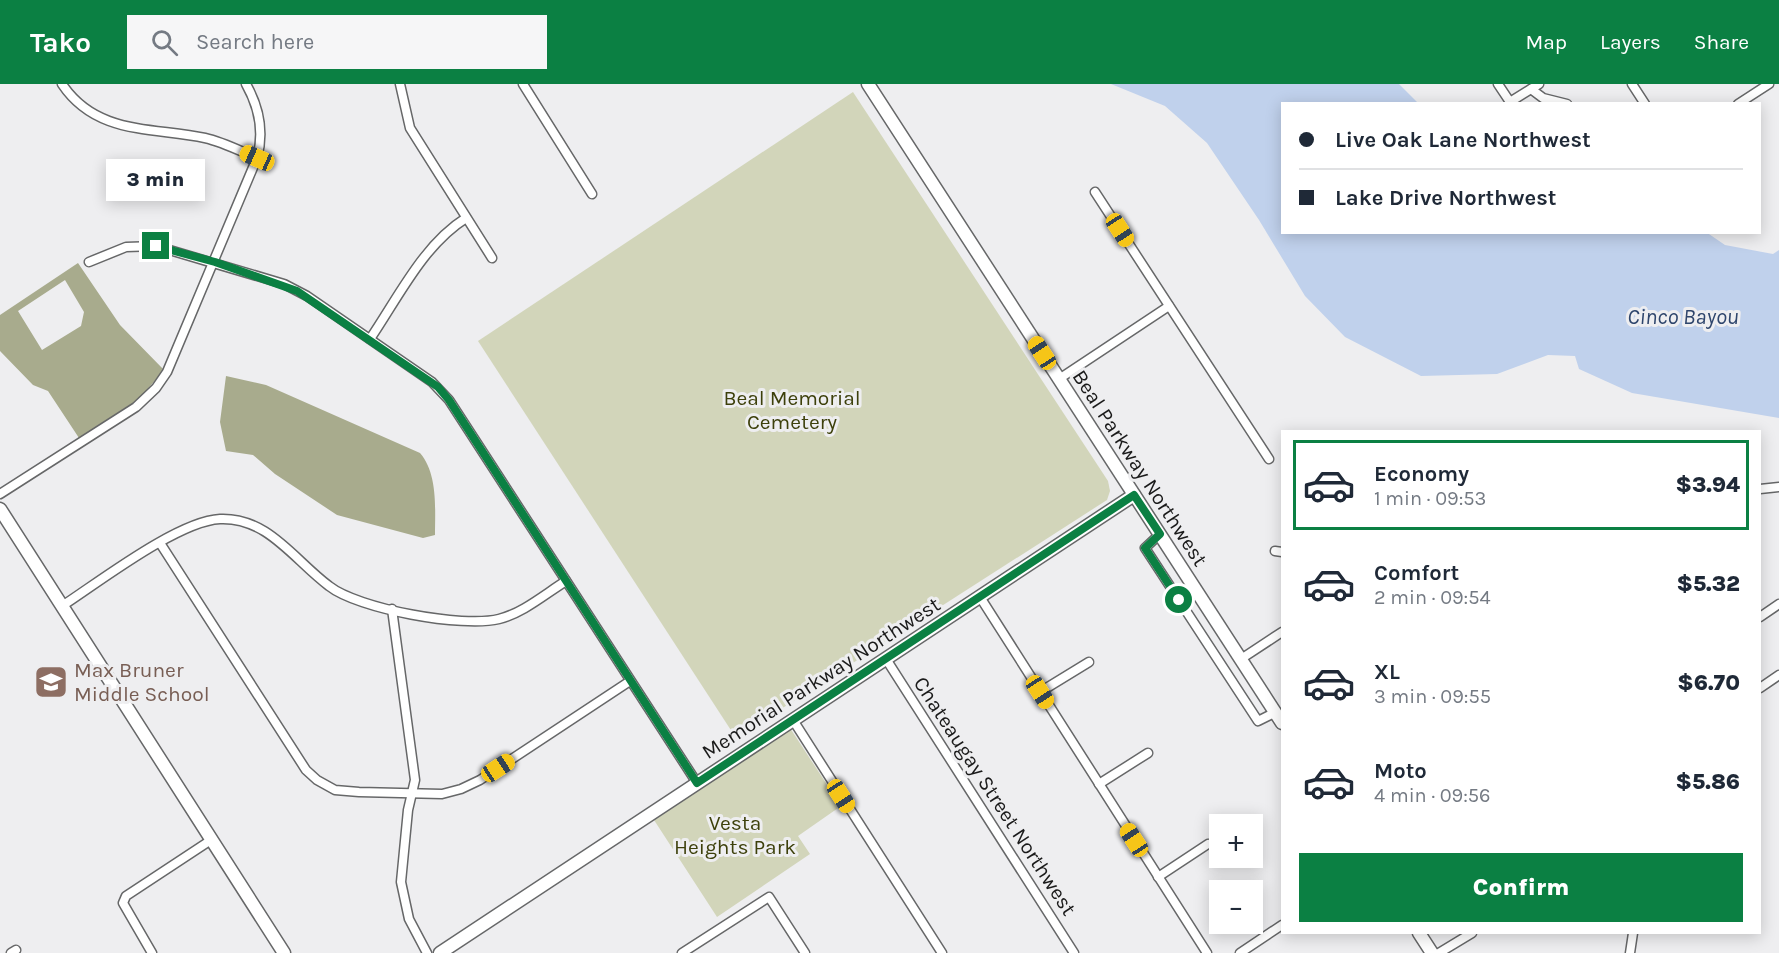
<!DOCTYPE html>
<meta charset="utf-8">
<style>
body{margin:0;font-family:Karla,sans-serif;background:#f6f6f7;color:#1f2937;height:100vh;display:flex;flex-direction:column;font-size:22px;white-space:nowrap}
*{box-sizing:border-box;margin:0}
p{font-size:20px;color:#747a83}
.icon{flex:none;width:33px;height:33px;fill:none;stroke:currentColor;stroke-width:2;stroke-linecap:round;stroke-linejoin:round}
.map{position:relative;flex:1;overflow:hidden}
.side{position:absolute;left:1281px;top:346px;width:480px;height:504px;display:flex;flex-direction:column;background:#fff;border-radius:0px;box-shadow:0 3px 15px #0003}
.side>*{flex:none}
.hud{position:absolute;left:1281px;top:18px;width:480px;height:132px;border-radius:0px;box-shadow:0 3px 15px #0003;display:grid;align-content:center;height:132px;padding:0 18px;background:#fff}
.controls{position:absolute;left:1209px;top:730px;display:grid;gap:12px}
.controls a{display:grid;place-items:center;width:54px;height:54px;border-radius:0px;background:#fff;box-shadow:0 3px 15px #0003;font-size:30px}
.end{position:absolute;width:27px;height:27px;margin:-14px;border:8px solid #0b8043;background:#fff;box-shadow:0 0 0 3px #fff}
.from{border-radius:50%}
.bubble{position:absolute;height:42px;border-radius:0px;background:#fff;box-shadow:0 3px 15px #0003;font-size:20px;font-weight:800;line-height:42px;text-align:center}
.car{position:absolute;width:18px;height:36px;margin:-18px -9px;border-radius:8px;box-shadow:0 0 4px 2px #0007;background:linear-gradient(#f5c518 24%,#345 0 40%,#f5c518 0 76%,#345 0 86%,#f5c518 0)}
.hud b{display:flex;align-items:center;gap:21px;height:57px;font-size:22px}
.hud b+b{border-top:2px solid #e0e1e3}
.hud i{width:15px;height:15px;background:#1f2937}
ul{padding:10px 0 0;list-style:none}
li{display:flex;align-items:center;gap:18px;height:90px;margin:0 12px 9px;padding:0 6px;border:3px solid transparent;border-radius:0px}
li div{flex:1}
li b{display:block;font-size:22px}
li em{font-style:normal;font-weight:800}
li.current{border-color:#0b8043}
li>.icon{width:54px;height:54px;stroke-width:1.5}
.primary-button{display:flex;gap:12px;margin-top:auto;padding:12px 18px}
.primary-button a{flex:1;height:69px;border-radius:0px;background:#0b8043;color:#fff;font-size:24px;font-weight:800;line-height:69px;text-align:center}
header{display:flex;align-items:center;gap:36px;box-sizing:border-box;height:84px;padding:0 30px;background:#0b8043;color:#fff}
header strong{font-size:28px}
nav{display:flex;gap:33px;margin-inline-start:auto;font-size:21px}
.search{width:420px;height:54px;background:#f6f6f7;display:flex;align-items:center;gap:15px;box-sizing:border-box;padding:0 21px;border-radius:0px;color:#747a83;font-size:22px}
.map>svg:first-child{display:block}
.green{fill:#d2d5ba}
.forest{fill:#a8ab8d;fill-rule:evenodd}
.water{fill:#c0d1ec}
.lines{fill:none;stroke-linecap:round;stroke-linejoin:round}
.street-casing{stroke:#666768;stroke-width:11}
.secondary-casing{stroke:#666768;stroke-width:15}
.street{stroke:#fff;stroke-width:8}
.secondary{stroke:#fff;stroke-width:12}
.route{stroke:#0b8043;stroke-width:8}
.labels{text-anchor:middle;dominant-baseline:central;stroke-width:6;stroke-linejoin:round;paint-order:stroke}
.park-label{font-size:21px;fill:#3d400b;stroke:#eeeef0}
.street-label{font-size:21px;fill:#1a1a1a;stroke:#eeeef0}
.education-label{font-size:21px;fill:#785e54;stroke:#eeeef0;text-anchor:start}
.water-label{font-size:22px;font-style:italic;fill:#2e456c;stroke:#eeeef0}
</style>
<header>
<strong>Tako</strong>
<div class="search"><svg class="icon" aria-label="search" viewBox="0 0 24 24"><circle cx="10" cy="10" r="6"/><path d="M15 15l6 6"/></svg>Search here</div>
<nav><a>Map</a><a>Layers</a><a>Share</a></nav>
</header>
<div class="map">
<svg width="1779" height="869" viewBox="0 0 1779 869">
<rect width="100%" height="100%" fill="#eeeef0"/>
<g class="green">
<polygon points="853,8 1108,397 1110,407 1107,416 736,654 478,257"/>
<polygon points="790,644 841,722 798,752 810,770 717,833 654,736"/>
</g>
<g class="forest">
<path d="M78 179 120 241 164 286 139 315 79 354 48 307 33 301 0 267V231ZM65 196 84 228 81 242 42 266 18 227Z"/>
<path d="M226 292 266 301 420 369C438 390 435 425 435 451L423 454 337 431 275 390 253 371 226 367 220 338Z"/>
</g>
<polygon class="water" points="1111,0 1399,0 1418,19 1282,20 1282,148 1706,148 1725,161 1773,170 1779,166 1779,334 1632,309 1579,285 1575,272 1548,271 1497,290 1421,292 1345,253 1305,212 1259,136 1207,59 1165,22"/>
<g class="lines">
<defs>
<g id="street">
<path d="M62 0C96 51 152 43 205 54 223 58 240 67 257 74"/>
<polyline points="400,0 410,44 492,174"/>
<polyline points="523,0 592,110"/>
<polyline points="1498,0 1510,18 1539,0"/>
<polyline points="1632,0 1645,20"/>
<polyline points="1531,5 1543,14 1567,20"/>
<polyline points="1738,20 1769,0"/>
<polyline points="1095,108 1269,375"/>
<polyline points="89,178 126,163 156,162 284,200 307,212 432,298 449,316 697,699"/>
<path d="M370 255C398 214 423 161 466 134"/>
<polyline points="1059,295 1169,222"/>
<polyline points="1760,405 1779,403"/>
<path d="M0 410 136 323 156 304 167 288 257 74C264 49 259 23 246 0"/>
<polyline points="1160,450 1145,464 1258,637 1276,628"/>
<polyline points="160,459 306,686 317,696 335,706 359,708 442,710 461,705 480,696 630,597"/>
<polyline points="1275,467 1282,468"/>
<polyline points="980,513 1207,869"/>
<path d="M62 522C99 498 178 437 220 435 268 433 294 476 329 502 358 525 463 544 499 535 523 529 545 510 566 497"/>
<polyline points="392,525 415,696 408,726 401,798 409,835 427,869"/>
<polyline points="1760,533 1779,520"/>
<polyline points="886,575 1074,869"/>
<polyline points="1241,575 1282,548"/>
<polyline points="1760,604 1779,591"/>
<polyline points="1040,608 1089,578"/>
<polyline points="793,636 942,869"/>
<polyline points="1099,700 1148,669"/>
<polyline points="1158,793 1208,760"/>
<polyline points="11,869 16,866"/>
<polyline points="152,869 123,819 126,812 211,756"/>
<polyline points="682,869 769,813 805,869"/>
<polyline points="1240,869 1282,841"/>
<polyline points="1439,869 1472,849"/>
<polyline points="1630,869 1633,849"/>
</g>
<g id="secondary">
<polyline points="868,0 1282,639"/>
<polyline points="0,425 284,869"/>
<polyline points="1419,849 1432,869"/>
<polyline points="440,869 1134,411"/>
</g>
</defs>
<use href="#street" class="street-casing"/>
<use href="#secondary" class="secondary-casing"/>
<use href="#street" class="street"/>
<use href="#secondary" class="secondary"/>
</g>
<g class="lines">
<polyline class="route" points="156,162 215,178 297,207 438,303 449,316 697,699 1134,411 1160,450 1145,464 1179,516"/>
</g>
<defs>
<symbol id="school-square" viewBox="-11 -11 22 22"><rect x="-9" y="-9" width="18" height="18" rx="4" fill="#8d6e63" stroke="#eeeef0"/><path d="M0-5L7-2L0 1L-7-2ZM-4 1L0 2.5L4 1V4Q0 6-4 4Z" fill="#fff"/></symbol>
</defs>
<g fill-rule="evenodd">
<use href="#school-square" x="32" y="579" width="38" height="38"/>
</g>
<g class="labels">
<g class="park-label">
<text x="792" y="314">Beal Memorial<tspan x="792" dy="24">Cemetery</tspan></text>
<text x="735" y="739">Vesta<tspan x="735" dy="24">Heights Park</tspan></text>
</g>
<g class="street-label">
<text transform="translate(1140 384) rotate(57)">Beal Parkway Northwest</text>
<text transform="translate(821 594) rotate(-33)">Memorial Parkway Northwest</text>
<text transform="translate(995 712) rotate(57)">Chateaugay Street Northwest</text>
</g>
<g class="education-label">
<text x="74" y="586">Max Bruner<tspan x="74" dy="24">Middle School</tspan></text>
</g>
<g class="water-label">
<text x="1683" y="233">Cinco Bayou</text>
</g>
</g>
</svg>
<div class="controls">
<a>+</a>
<a>−</a>
</div>
<i class="end from" style="left:1179px;top:516px"></i>
<i class="end" style="left:156px;top:162px"></i>
<div class="bubble" style="left:106px;top:75px;width:99px">3 min</div>
<i class="car" style="left:257px;top:74px;rotate:294deg"></i>
<i class="car" style="left:1120px;top:146px;rotate:147deg"></i>
<i class="car" style="left:1042px;top:269px;rotate:327deg"></i>
<i class="car" style="left:1040px;top:608px;rotate:147deg"></i>
<i class="car" style="left:498px;top:684px;rotate:57deg"></i>
<i class="car" style="left:841px;top:712px;rotate:147deg"></i>
<i class="car" style="left:1134px;top:756px;rotate:327deg"></i>
<div class="hud">
<b><i class="from"></i>Live Oak Lane Northwest</b>
<b><i></i>Lake Drive Northwest</b>
</div>
<section class="side">
<ul>
<li class="current"><svg class="icon" aria-label="car" viewBox="0 0 24 24"><path d="M5 17H2v-5l4-1 3-4h7l3 4 3 1v5h-3M9 17h6M6 11h13"/><circle cx="7" cy="17" r="2"/><circle cx="17" cy="17" r="2"/></svg><div><b>Economy</b><p>1 min · 09:53</p></div><em>$3.94</em></li>
<li><svg class="icon" aria-label="car" viewBox="0 0 24 24"><path d="M5 17H2v-5l4-1 3-4h7l3 4 3 1v5h-3M9 17h6M6 11h13"/><circle cx="7" cy="17" r="2"/><circle cx="17" cy="17" r="2"/></svg><div><b>Comfort</b><p>2 min · 09:54</p></div><em>$5.32</em></li>
<li><svg class="icon" aria-label="car" viewBox="0 0 24 24"><path d="M5 17H2v-5l4-1 3-4h7l3 4 3 1v5h-3M9 17h6M6 11h13"/><circle cx="7" cy="17" r="2"/><circle cx="17" cy="17" r="2"/></svg><div><b>XL</b><p>3 min · 09:55</p></div><em>$6.70</em></li>
<li><svg class="icon" aria-label="car" viewBox="0 0 24 24"><path d="M5 17H2v-5l4-1 3-4h7l3 4 3 1v5h-3M9 17h6M6 11h13"/><circle cx="7" cy="17" r="2"/><circle cx="17" cy="17" r="2"/></svg><div><b>Moto</b><p>4 min · 09:56</p></div><em>$5.86</em></li>
</ul>
<div class="primary-button"><a>Confirm</a></div>
</section>
</div>
